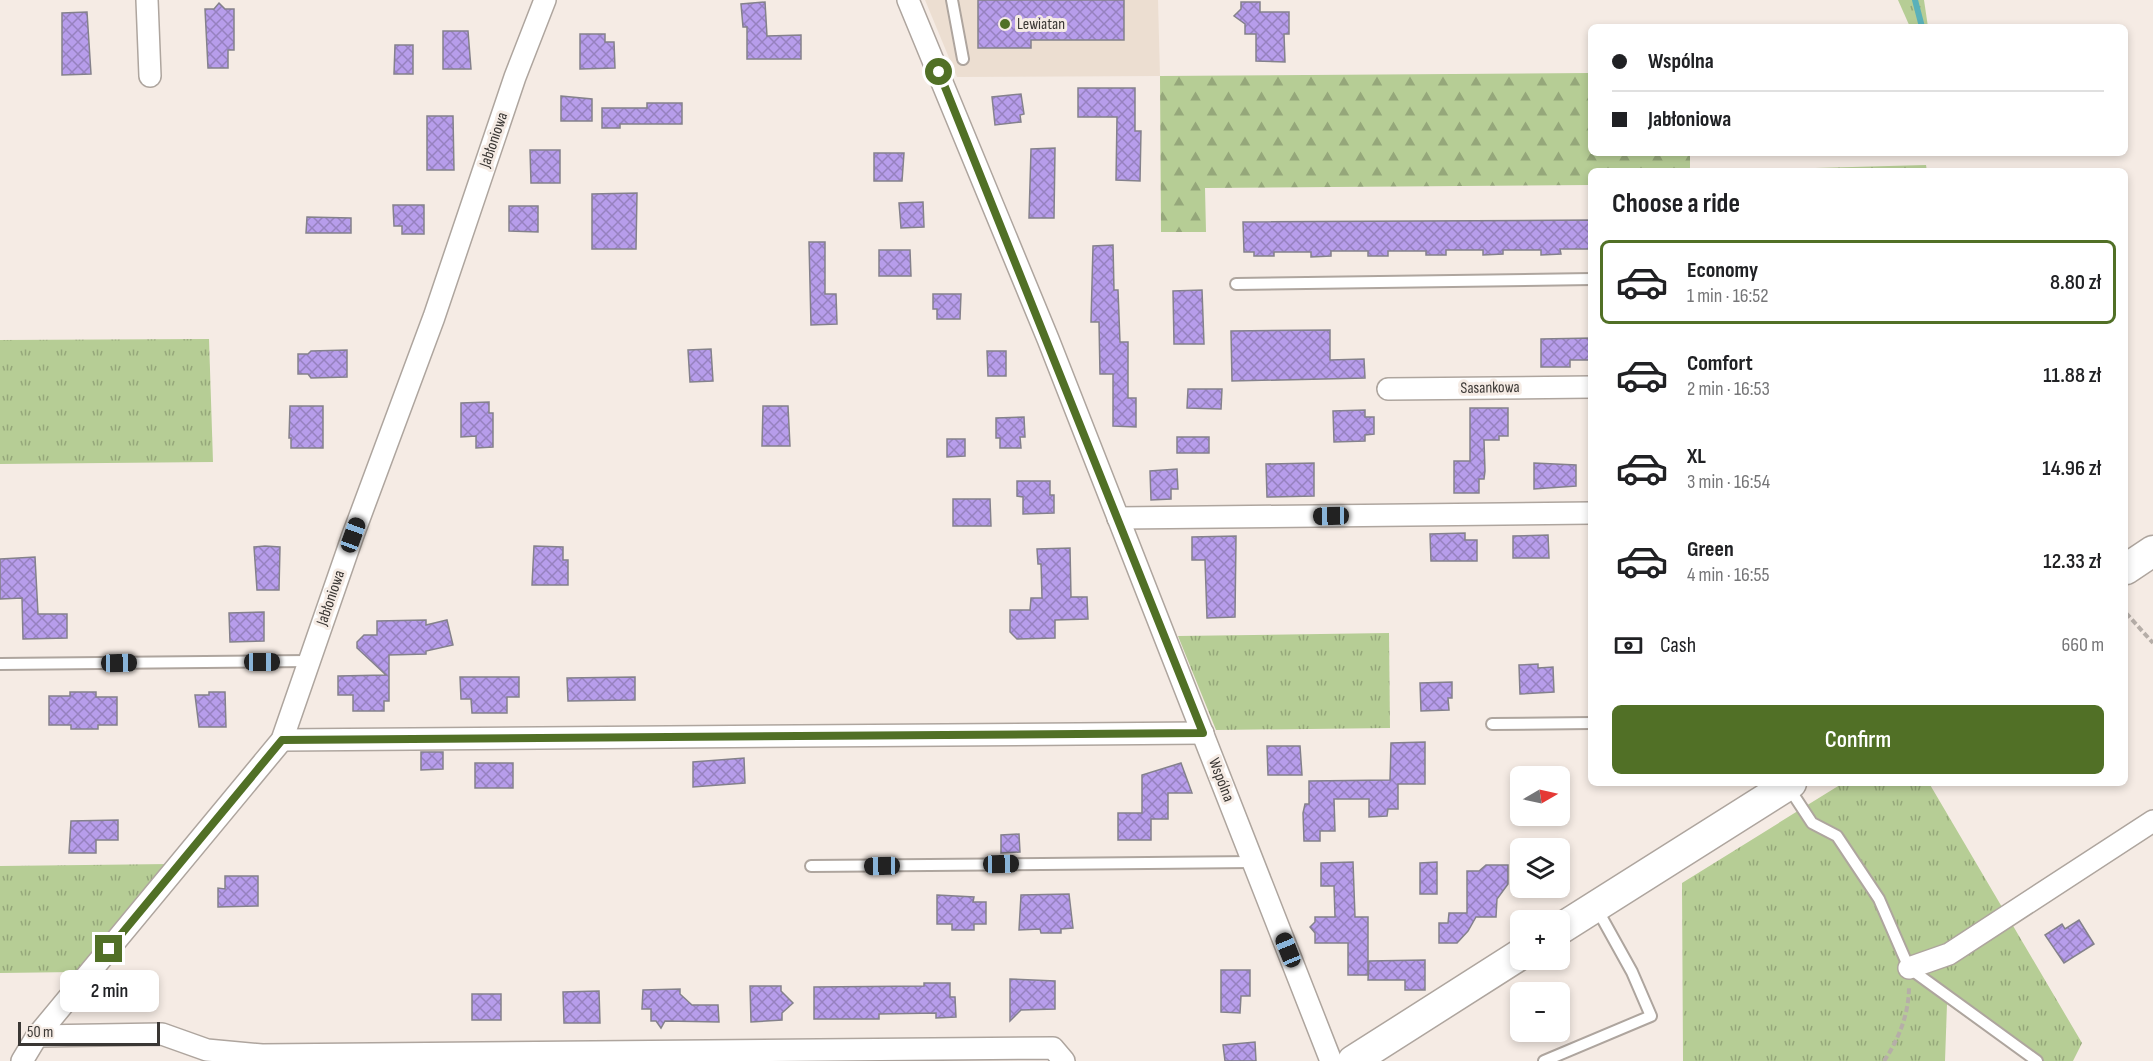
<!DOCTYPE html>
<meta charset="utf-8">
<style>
body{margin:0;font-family:"Sofia Sans Condensed",sans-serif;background:#f6f6f6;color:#202124;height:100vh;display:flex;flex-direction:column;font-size:22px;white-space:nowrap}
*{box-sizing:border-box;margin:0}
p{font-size:20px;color:#757577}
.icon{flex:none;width:33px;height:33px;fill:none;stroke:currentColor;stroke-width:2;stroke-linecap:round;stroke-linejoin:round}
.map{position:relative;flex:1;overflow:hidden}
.side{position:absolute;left:1588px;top:168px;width:540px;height:618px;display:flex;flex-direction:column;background:#fff;border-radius:9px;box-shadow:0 3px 9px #0003}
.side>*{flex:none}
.banner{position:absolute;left:1588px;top:24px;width:540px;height:132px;border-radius:9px;box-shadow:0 3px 9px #0003;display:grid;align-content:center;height:132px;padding:0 24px;background:#fff}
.needle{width:39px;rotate:81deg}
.fabs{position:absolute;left:1510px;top:766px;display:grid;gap:12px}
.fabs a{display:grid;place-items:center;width:60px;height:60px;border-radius:9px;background:#fff;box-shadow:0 3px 9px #0003;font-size:30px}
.scale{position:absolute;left:18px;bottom:15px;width:142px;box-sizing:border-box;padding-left:6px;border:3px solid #3a3734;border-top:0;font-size:16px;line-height:21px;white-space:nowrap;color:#3a3734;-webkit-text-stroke:4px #f5ebe4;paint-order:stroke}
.end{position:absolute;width:27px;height:27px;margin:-14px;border:8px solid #517026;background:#fff;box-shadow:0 0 0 3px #fff}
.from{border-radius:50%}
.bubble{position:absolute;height:42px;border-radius:9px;background:#fff;box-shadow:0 3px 9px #0003;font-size:20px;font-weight:600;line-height:42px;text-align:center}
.car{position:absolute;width:18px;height:36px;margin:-18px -9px;border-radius:8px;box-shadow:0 0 4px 2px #0007;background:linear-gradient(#222 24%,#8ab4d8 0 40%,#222 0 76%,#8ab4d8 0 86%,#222 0)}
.banner b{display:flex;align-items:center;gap:21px;height:57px;font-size:22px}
.banner b+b{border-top:2px solid #e0e0e0}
.banner i{width:15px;height:15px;background:#202124}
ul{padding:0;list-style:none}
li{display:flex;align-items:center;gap:18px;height:84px;margin:0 12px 9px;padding:0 12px;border:3px solid transparent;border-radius:9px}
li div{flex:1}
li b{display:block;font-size:22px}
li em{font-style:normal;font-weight:600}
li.current{border-color:#517026}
li>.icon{width:54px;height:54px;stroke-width:1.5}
h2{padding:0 24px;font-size:27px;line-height:72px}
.pay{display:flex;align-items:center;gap:15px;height:66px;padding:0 24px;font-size:22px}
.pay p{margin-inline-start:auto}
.button{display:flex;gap:12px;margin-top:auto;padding:12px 24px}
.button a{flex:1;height:69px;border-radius:9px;background:#517026;color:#fff;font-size:24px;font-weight:600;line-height:69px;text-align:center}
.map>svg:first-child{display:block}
.built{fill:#ecded1}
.grass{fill:url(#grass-tufts)}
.forest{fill:url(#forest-firs)}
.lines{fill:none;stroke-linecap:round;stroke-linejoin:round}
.stream{stroke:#5ab1ba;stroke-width:6}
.building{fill:url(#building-cross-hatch);stroke:#84818b;stroke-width:1.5}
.lane-casing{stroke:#aea59e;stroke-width:14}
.street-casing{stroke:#aea59e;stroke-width:24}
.secondary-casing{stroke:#aea59e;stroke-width:33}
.path{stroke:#b6aea8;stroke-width:4;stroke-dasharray:6 3;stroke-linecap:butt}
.lane{stroke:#fff;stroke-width:10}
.street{stroke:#fff;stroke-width:21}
.secondary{stroke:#fff;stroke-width:30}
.route{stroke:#517026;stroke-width:8}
.poi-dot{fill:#517026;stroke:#f5ebe4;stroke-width:2}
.labels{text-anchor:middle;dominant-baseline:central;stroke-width:6;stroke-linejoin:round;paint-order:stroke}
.poi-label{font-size:16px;fill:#3a3734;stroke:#f5ebe4;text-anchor:start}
.street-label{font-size:16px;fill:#3a3734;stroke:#f5ebe4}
</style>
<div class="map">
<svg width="2153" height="1061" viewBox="0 0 2153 1061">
<defs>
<pattern id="grass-tufts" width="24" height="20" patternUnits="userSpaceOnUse" patternTransform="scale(1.5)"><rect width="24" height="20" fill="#b6cd95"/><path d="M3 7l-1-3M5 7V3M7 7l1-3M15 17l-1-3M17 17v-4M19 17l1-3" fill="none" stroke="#95a77a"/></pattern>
<pattern id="forest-firs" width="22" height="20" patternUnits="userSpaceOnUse" patternTransform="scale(1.5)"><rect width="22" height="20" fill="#b6cd95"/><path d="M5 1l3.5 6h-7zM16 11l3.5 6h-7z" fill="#95a77a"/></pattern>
<pattern id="building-cross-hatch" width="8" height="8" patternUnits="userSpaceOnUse" patternTransform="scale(1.5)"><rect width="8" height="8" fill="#b79deb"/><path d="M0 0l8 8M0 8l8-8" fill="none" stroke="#9681bf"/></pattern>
</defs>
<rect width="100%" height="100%" fill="#f5ebe4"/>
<polygon class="built" points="925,0 1158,0 1160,76 957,77"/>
<g class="grass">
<polygon points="1898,0 1924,0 1928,27 1910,27"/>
<polygon points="209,339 213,462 0,464 0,340"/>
<polygon points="1389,633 1390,728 1216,730 1178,636"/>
<polygon points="1843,783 1929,783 2082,1043 2073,1061 2027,1061 1947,1004 1945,1061 1683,1061 1682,883"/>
<polygon points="170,864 76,972 0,973 0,866"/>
</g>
<g class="forest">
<polygon points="1591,73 1592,153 1690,153 1690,171 1592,171 1591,185 1205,188 1206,232 1161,232 1160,76"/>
<polygon points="1926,165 1927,171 1701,171"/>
</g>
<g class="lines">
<polyline class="stream" points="1915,0 1922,27"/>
</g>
<g class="building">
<polygon points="978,0 1124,0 1124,40 1031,40 1031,48 978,48"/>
<polygon points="765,2 767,36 801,35 801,59 747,59 747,27 743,27 741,4"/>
<polygon points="1241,2 1260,2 1260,12 1289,12 1289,34 1284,34 1285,62 1256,61 1256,34 1245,34 1245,24 1234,16 1241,9"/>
<polygon points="219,3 225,9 234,9 234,50 228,50 228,68 208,68 205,9 214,9"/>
<polygon points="87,12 91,74 62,75 62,13"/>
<polygon points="443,31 468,31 471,69 443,69"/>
<polygon points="580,34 605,34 605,42 614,42 615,68 580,69"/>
<polygon points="395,45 413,45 413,74 394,74"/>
<polygon points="1078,88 1135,88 1135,131 1141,131 1140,181 1116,180 1117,117 1078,117"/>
<polygon points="1021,94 1024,114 1020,115 1021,122 995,125 992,97"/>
<polygon points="561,96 592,99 592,121 561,121"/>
<polygon points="647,103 682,103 682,124 620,124 620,128 602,128 602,108 647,108"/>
<polygon points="427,116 453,116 454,170 427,170"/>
<polygon points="1055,148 1054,218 1029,218 1031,149"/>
<polygon points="530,150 560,150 560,183 531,183"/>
<polygon points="874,153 904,153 902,181 874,181"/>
<polygon points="637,193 636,249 592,249 592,194"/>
<polygon points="923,202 924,227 901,228 899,203"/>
<polygon points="393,205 424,205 424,234 402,234 402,226 394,226"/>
<polygon points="509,206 538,206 538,232 509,231"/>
<polygon points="307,217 351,218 351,233 306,233"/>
<polygon points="1592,220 1592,249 1560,249 1561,254 1541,255 1541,250 1503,250 1503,254 1483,255 1483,250 1446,250 1446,255 1426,255 1426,251 1388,251 1388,256 1368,256 1368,251 1331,251 1331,256 1311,257 1311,252 1274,252 1274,256 1254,256 1254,252 1244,252 1243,222"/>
<polygon points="809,242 825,242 825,294 836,294 837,324 811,325"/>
<polygon points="1113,245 1114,290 1118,290 1120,342 1128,342 1128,398 1136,398 1136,427 1113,426 1113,374 1100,374 1099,322 1091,322 1093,246"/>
<polygon points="879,250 910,250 911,276 879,276"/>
<polygon points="1202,290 1204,344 1174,344 1173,291"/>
<polygon points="933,294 961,294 960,319 937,319 937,309 933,309"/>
<polygon points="1330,330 1330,360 1364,359 1365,378 1232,381 1231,331"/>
<polygon points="1592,338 1592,360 1570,360 1570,367 1541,367 1541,339"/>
<polygon points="711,349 713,381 690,382 688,350"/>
<polygon points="347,350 347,377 311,378 308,374 298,374 298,354 308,354 311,351"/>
<polygon points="987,351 1006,351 1006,376 988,376"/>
<polygon points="1188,389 1222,389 1221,409 1187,408"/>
<polygon points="489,402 489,413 493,413 493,447 476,448 476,436 461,437 461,403"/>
<polygon points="290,406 323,406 323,448 291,448 291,438 289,438"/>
<polygon points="763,406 788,406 790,446 762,446"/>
<polygon points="1470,408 1508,408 1508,436 1499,436 1499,440 1484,440 1485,471 1484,479 1479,479 1479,493 1454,493 1454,461 1470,461"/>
<polygon points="1365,410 1365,417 1374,417 1374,434 1365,435 1365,441 1334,442 1333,411"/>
<polygon points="1024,417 1025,437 1020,437 1021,448 1000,448 1000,438 996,438 996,418"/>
<rect x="1177" y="437" width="32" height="16"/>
<polygon points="947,439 965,439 965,456 947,457"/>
<polygon points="1314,463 1314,496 1267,497 1266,464"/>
<polygon points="1534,463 1576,465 1576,486 1534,489"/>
<polygon points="1177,469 1178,489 1171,489 1171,499 1151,500 1150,471"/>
<polygon points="1017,481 1050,481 1050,495 1054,495 1054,513 1023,514 1023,497 1017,496"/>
<polygon points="953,499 990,499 991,526 953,526"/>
<polygon points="1465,533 1465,540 1477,540 1477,561 1431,561 1430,534"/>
<polygon points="1548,535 1549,558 1513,558 1513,536"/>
<polygon points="1236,536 1235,617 1207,618 1205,560 1192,560 1192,537"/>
<polygon points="265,546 280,547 279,590 257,590 254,547"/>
<polygon points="534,546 563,547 563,560 568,560 568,585 532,585"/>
<polygon points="1070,548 1071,597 1087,597 1088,619 1055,620 1055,638 1017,639 1010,632 1010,610 1030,610 1031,598 1042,598 1041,564 1038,564 1037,549"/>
<polygon points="35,557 38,614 67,614 67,638 23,639 22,598 0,599 0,559"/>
<polygon points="264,612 264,641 230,642 229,613"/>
<polygon points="426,620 426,625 447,620 453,645 426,651 426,654 389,655 389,701 384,701 384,711 353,711 353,695 338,695 338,676 386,675 357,648 357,642 364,635 377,635 377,621"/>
<polygon points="1538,664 1538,668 1553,667 1554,692 1520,694 1519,665"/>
<polygon points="460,677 519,677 519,697 507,697 507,713 472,713 471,699 461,699"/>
<polygon points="635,677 635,700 568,701 567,678"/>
<polygon points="1452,682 1452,698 1448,698 1449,710 1421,711 1420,683"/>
<polygon points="70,692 96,692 96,697 117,697 117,725 98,725 98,729 71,729 71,725 49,725 49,696 70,696"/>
<polygon points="209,692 225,692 226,727 199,727 195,695 209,695"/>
<polygon points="1425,742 1425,784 1398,784 1398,809 1388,809 1387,816 1369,817 1369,799 1334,799 1335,831 1320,831 1320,841 1304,841 1303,813 1305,804 1309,804 1309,781 1390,780 1391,743"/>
<polygon points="1267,746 1300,746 1302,775 1268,775"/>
<polygon points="421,752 443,752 443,769 421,770"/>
<polygon points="744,758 745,783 693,787 693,762"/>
<rect x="475" y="763" width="38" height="25"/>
<polygon points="1181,763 1192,793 1168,793 1168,819 1151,819 1151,840 1118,840 1118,813 1142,813 1142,775"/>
<polygon points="118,820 118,840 96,840 96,853 69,853 71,821"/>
<polygon points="1019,834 1020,852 1001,853 1001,835"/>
<polygon points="1353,862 1355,917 1368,917 1368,975 1348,975 1348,943 1315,943 1315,933 1310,927 1315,922 1315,917 1335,917 1334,886 1321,886 1321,863"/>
<polygon points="1437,862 1437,894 1420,894 1420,863"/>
<polygon points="1486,865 1508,865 1508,884 1497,899 1496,917 1476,917 1468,931 1457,943 1439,943 1439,923 1448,923 1449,913 1467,913 1467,871 1479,871"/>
<polygon points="225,876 258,876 258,906 218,907 218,888 225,889"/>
<polygon points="1069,894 1073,928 1061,929 1061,933 1041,933 1040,929 1019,930 1021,895"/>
<polygon points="937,895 974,897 973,902 986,902 986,924 974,924 974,930 952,930 952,924 937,924"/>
<polygon points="2079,920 2094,944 2064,963 2045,935 2062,924 2065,929"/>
<polygon points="1425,960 1425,990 1405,990 1405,980 1368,980 1369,961"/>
<polygon points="1221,970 1250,970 1250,996 1241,996 1240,1013 1221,1012"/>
<polygon points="1010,979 1055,981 1055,1009 1021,1010 1010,1021"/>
<polygon points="924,983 950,983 950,997 955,997 956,1017 936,1018 936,1013 879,1014 879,1019 814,1019 814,987 924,986"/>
<polygon points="750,986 781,986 781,991 793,1003 782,1013 782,1020 751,1022"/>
<polygon points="680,989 680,994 692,1005 718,1005 719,1022 665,1021 661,1028 656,1021 651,1021 651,1009 642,1009 643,990"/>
<polygon points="599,991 600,1023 564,1023 563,992"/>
<rect x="472" y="994" width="29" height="26"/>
<polygon points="1255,1042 1256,1061 1225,1061 1223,1045"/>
</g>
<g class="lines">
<defs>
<g id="lane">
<polyline points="952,0 963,59"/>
<polyline points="1236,284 1592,279"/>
<polyline points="0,664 309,661"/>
<polyline points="1492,724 1592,723"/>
<polyline points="1789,788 1812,823 1837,836 1879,899 1909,968 2037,1061"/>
<polyline points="811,866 1253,862"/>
<polyline points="1544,1061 1651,1016 1632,972 1597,909"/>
</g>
<g id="street">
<polyline points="147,0 150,76"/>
<polyline points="908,0 1048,339 1331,1061"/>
<polyline points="1388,389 1592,387"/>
<polyline points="1118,518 1592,513"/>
<polyline points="282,740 1203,733"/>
<polyline points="1909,968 1949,954 2153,821"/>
<polyline points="37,1036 162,1034 207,1050 262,1055 1053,1048 1064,1061"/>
<polyline points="22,1061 37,1036 282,740 353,535 434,317 515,77 545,0"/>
</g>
<g id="secondary">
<polyline points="2126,569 2153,551"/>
<polyline points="1560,929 1791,783"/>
<polyline points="1353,1061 1521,954"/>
</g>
</defs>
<use href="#lane" class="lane-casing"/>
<use href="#street" class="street-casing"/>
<use href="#secondary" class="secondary-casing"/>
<g class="path">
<polyline points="2126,613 2153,643"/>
<path d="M1884 1061C1899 1039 1909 1013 1909 987"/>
</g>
<use href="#lane" class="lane"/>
<use href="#street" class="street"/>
<use href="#secondary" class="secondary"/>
</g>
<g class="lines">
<polyline class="route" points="109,949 282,740 1203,733 939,72"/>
</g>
<circle class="poi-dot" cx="1005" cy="24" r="6"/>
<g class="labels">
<g class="poi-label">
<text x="1017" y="24">Lewiatan</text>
</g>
<g class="street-label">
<text transform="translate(494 140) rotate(-71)">Jabłoniowa</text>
<text transform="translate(1490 388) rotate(-1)">Sasankowa</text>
<text transform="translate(331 598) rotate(-71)">Jabłoniowa</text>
<text transform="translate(1221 780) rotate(69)">Wspólna</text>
</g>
</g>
</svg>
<div class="fabs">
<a><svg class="needle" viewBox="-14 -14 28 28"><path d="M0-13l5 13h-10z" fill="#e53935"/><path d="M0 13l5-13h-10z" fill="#757577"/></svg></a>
<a><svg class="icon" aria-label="layers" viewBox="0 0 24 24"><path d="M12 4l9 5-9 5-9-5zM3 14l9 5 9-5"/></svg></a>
<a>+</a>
<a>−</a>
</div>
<div class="scale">50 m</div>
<i class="end from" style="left:939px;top:72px"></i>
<i class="end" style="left:109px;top:949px"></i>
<div class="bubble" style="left:60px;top:970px;width:99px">2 min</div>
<i class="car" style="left:1331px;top:516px;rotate:269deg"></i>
<i class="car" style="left:353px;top:535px;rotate:20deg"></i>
<i class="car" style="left:262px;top:662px;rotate:90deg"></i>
<i class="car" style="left:119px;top:663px;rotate:89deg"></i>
<i class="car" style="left:1001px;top:864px;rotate:89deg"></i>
<i class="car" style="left:882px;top:866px;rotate:269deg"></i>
<i class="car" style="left:1288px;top:950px;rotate:338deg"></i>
<div class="banner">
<b><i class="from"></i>Wspólna</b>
<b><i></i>Jabłoniowa</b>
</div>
<section class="side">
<h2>Choose a ride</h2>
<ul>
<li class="current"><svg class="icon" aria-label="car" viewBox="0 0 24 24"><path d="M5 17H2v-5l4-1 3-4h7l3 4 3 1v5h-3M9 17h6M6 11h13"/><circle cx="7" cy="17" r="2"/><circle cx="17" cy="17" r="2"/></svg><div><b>Economy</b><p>1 min · 16:52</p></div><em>8.80 zł</em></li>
<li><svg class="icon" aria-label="car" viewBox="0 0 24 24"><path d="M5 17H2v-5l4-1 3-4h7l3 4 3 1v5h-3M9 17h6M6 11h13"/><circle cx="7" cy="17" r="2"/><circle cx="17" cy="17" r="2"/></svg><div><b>Comfort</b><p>2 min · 16:53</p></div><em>11.88 zł</em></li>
<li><svg class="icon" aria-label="car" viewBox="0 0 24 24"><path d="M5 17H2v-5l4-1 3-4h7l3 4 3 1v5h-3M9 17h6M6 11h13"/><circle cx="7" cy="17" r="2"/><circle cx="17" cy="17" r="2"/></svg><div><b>XL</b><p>3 min · 16:54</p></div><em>14.96 zł</em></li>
<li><svg class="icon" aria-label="car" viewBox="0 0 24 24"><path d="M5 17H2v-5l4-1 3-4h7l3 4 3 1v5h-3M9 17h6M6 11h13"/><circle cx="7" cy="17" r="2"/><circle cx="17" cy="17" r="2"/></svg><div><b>Green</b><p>4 min · 16:55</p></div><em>12.33 zł</em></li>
</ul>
<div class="pay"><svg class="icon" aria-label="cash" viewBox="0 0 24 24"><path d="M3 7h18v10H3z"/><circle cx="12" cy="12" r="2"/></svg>Cash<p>660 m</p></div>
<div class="button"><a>Confirm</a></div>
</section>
</div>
